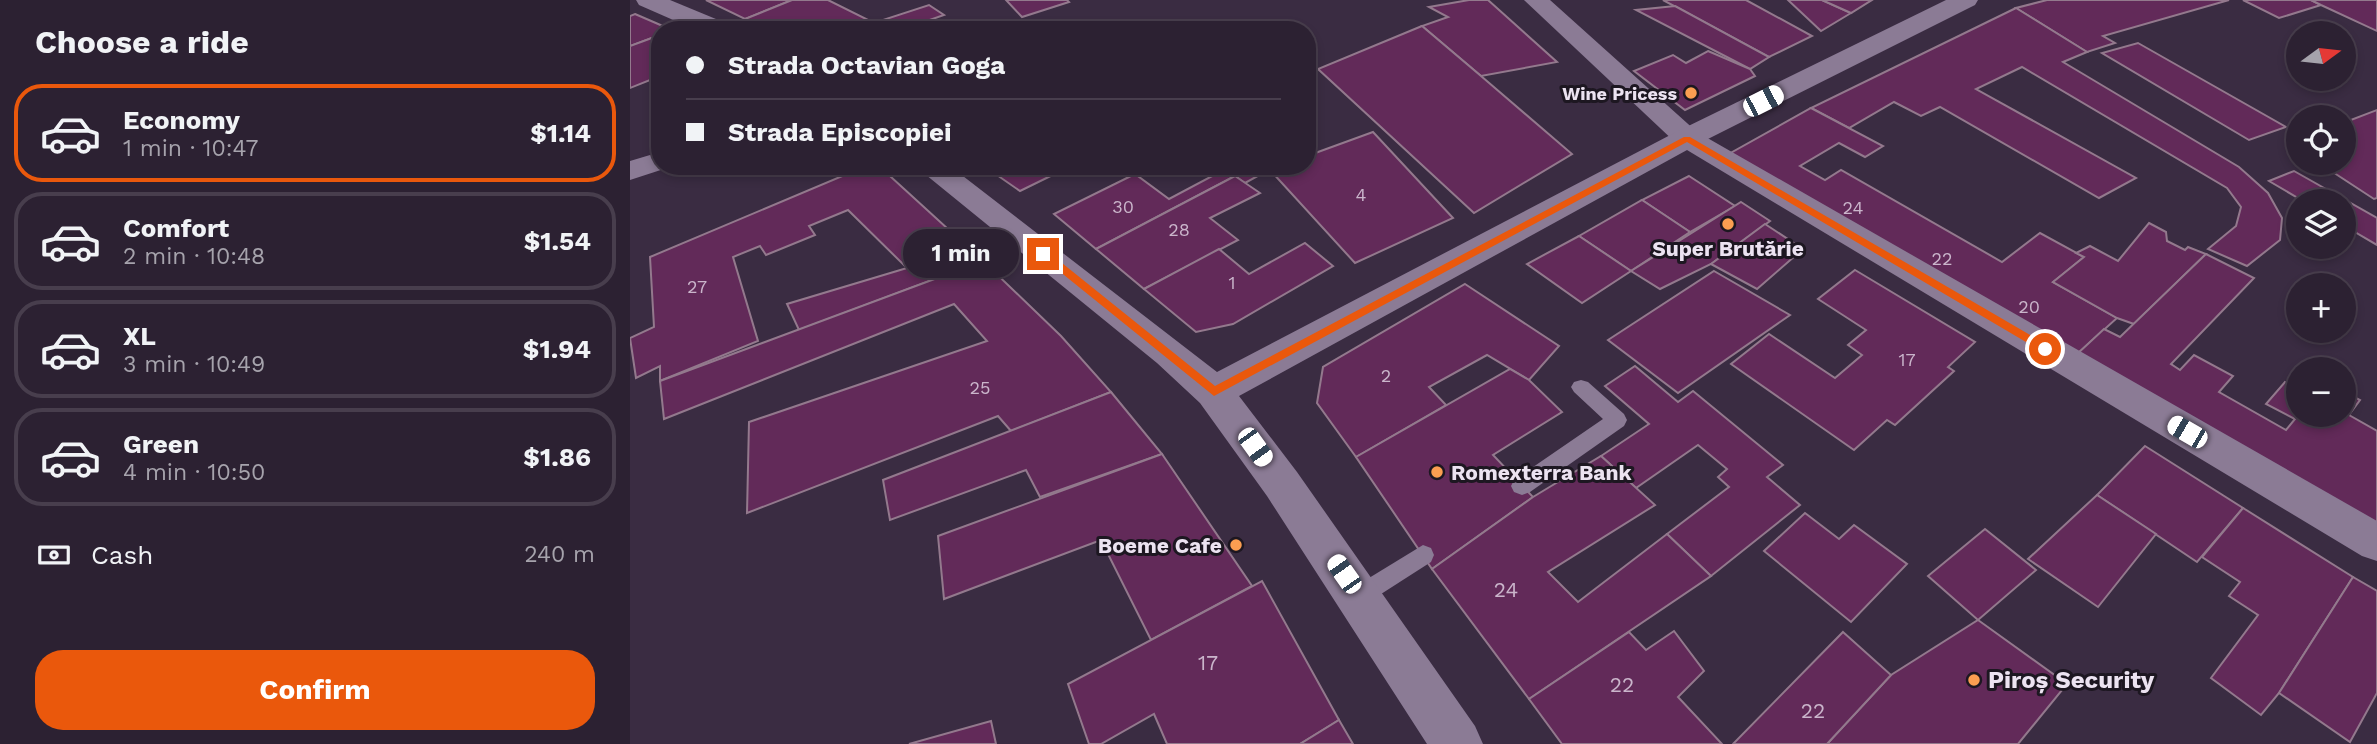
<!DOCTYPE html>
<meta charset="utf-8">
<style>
body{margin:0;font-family:"Work Sans",sans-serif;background:#34293a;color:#f1f3f6;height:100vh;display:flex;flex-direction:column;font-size:26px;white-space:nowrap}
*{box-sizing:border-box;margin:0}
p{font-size:23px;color:#a6a3ac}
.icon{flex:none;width:38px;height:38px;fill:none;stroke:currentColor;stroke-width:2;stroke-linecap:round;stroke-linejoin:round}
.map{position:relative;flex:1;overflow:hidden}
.panel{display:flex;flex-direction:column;background:#2c2132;width:630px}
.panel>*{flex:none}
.banner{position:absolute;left:21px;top:21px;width:665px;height:154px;border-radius:28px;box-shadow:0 4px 10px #0003,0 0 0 2px #483e4d;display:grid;align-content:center;height:154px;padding:0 35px;background:#2c2132}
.needle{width:46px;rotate:75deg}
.buttons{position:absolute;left:1656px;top:21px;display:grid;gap:14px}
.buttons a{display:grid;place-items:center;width:70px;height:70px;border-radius:50%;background:#2c2132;box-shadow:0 4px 10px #0003,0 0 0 2px #483e4d;font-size:35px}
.end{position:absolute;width:32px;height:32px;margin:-16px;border:9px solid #ea580c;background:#fff;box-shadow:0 0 0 4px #fff}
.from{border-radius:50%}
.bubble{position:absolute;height:49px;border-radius:24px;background:#2c2132;box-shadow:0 4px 10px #0003,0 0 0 2px #483e4d;font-size:23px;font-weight:700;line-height:49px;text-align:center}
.car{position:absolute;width:21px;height:42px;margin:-21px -10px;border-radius:9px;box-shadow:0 0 5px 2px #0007;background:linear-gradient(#fff 24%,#345 0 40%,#fff 0 76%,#345 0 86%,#fff 0)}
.banner b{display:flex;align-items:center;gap:24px;height:66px;font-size:26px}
.banner b+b{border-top:2px solid #483e4d}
.banner i{width:18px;height:18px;background:#f1f3f6}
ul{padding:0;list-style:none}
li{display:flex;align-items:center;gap:21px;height:98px;margin:0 14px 10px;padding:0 21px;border:4px solid #483e4d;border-radius:28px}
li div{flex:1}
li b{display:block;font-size:26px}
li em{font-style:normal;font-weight:700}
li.active{border-color:#ea580c}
li>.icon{width:63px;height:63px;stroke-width:1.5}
h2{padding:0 35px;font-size:32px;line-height:84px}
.pay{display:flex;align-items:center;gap:18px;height:77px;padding:0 35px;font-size:26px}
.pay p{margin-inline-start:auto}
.action{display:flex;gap:14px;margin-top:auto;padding:14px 35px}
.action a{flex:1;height:80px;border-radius:28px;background:#ea580c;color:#fff;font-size:28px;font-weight:700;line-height:80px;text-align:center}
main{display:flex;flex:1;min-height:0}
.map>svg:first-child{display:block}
.building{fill:#622a59;stroke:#93798d;stroke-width:2}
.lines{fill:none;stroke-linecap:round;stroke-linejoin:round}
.service{fill:#8b7b95;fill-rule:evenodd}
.minor{fill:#8b7b95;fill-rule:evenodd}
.tertiary{fill:#8b7b95;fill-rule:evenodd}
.route{fill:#ea580c}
.poi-dot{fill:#fb9e51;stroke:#1d1721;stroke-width:2.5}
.labels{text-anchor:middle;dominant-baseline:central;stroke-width:6;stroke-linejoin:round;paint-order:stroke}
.far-poi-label{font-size:18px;font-weight:bold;fill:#ece3f1;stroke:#1d1721;text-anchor:end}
.number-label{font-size:18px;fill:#cab5cb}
.poi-label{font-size:21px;font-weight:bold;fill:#ece3f1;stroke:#1d1721}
.near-number-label{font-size:21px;fill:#cab5cb}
.near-poi-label{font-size:24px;font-weight:bold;fill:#ece3f1;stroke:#1d1721;text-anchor:start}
</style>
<main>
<section class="panel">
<h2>Choose a ride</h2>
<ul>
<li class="active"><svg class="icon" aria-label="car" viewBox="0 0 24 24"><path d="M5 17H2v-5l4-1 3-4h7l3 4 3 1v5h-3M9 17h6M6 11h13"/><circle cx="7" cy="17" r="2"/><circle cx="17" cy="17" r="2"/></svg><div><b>Economy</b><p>1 min · 10:47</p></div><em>$1.14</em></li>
<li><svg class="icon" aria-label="car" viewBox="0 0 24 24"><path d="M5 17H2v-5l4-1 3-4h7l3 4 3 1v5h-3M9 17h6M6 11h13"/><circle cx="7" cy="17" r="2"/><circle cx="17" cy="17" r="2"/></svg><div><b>Comfort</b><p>2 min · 10:48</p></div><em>$1.54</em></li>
<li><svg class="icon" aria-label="car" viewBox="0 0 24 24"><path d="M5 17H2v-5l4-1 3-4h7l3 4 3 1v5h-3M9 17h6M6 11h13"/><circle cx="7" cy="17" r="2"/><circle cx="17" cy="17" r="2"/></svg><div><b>XL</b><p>3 min · 10:49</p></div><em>$1.94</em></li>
<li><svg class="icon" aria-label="car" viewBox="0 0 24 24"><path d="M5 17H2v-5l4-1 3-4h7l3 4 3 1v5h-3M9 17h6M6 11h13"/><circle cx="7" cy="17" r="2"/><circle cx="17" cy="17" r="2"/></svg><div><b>Green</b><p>4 min · 10:50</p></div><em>$1.86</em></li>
</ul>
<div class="pay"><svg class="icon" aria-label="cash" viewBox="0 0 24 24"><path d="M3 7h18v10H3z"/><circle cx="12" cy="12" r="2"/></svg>Cash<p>240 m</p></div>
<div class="action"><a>Confirm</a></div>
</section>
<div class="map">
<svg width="1747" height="744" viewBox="0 0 1747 744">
<rect width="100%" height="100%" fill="#3a2c42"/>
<g class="building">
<polygon points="76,0 162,0 115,19"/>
<polygon points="162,0 198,0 244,23 299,5 314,15 271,30 137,30 115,19"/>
<polygon points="376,0 437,0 439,2 392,17"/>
<polygon points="839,0 858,0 927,62 851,76 792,26 818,17 799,7"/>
<polygon points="1033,0 1116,0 1182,36 1139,57"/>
<polygon points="1158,0 1192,0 1221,13 1191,31"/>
<polygon points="1192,0 1242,0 1221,13"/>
<polygon points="1417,0 1599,0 1473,36 1485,43 1457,52 1386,8"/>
<polygon points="1613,0 1681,0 1691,5 1649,18"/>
<polygon points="1681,0 1747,0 1747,31 1691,5"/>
<polygon points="1045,6 1139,57 1120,69 1006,10"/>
<polygon points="1386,8 1457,52 1433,62 1609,167 1638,193 1652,218 1650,240 1617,266 1578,249 1606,226 1611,207 1597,188 1392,67 1346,89 1506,178 1469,198 1310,107 1291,116 1264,102 1219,128 1181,108"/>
<polygon points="5,14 42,30 30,30 30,35 0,46 0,16"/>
<polygon points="792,26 851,76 942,154 844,213 688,69"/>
<polygon points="30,35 30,76 0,88 0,46"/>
<polygon points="1508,43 1656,127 1619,140 1472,53"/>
<polygon points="1078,51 1120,69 1125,76 1055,110 1004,71 1043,55 1056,63"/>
<polygon points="1181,108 1253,146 1235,157 1209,143 1170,166 1195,180 1211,170 1372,262 1410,233 1454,257 1423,282 1487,318 1446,355 1097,155"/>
<polygon points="1747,110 1747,198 1744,199 1689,163 1713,163 1713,123"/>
<polygon points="743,132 823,218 725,263 640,170 649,166 677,166 677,156"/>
<polygon points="236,166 249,166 353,261 169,330 157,304 277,268 218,210 179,226 185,235 136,255 130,246 103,257 128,341 30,381 30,366 6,378 0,338 24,327 20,257"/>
<polygon points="354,166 441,166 390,191"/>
<polygon points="601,166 646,166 615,183 605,176 466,249 424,214 505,174 539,199"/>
<polygon points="1664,171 1747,218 1747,245 1713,225 1713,201 1673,201 1639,181"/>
<polygon points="605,176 630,193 580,218 608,240 514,289 466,249"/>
<polygon points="1059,176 1105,206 1060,232 1012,200"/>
<polygon points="1012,200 1060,232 1001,271 949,236"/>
<polygon points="1111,202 1140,221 1081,264 1030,289 1001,271"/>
<polygon points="1519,223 1536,232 1537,241 1555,250 1558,247 1576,254 1504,324 1487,318 1423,282 1454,257 1446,253 1460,246 1488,261"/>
<polygon points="1135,224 1173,249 1127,289 1081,264"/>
<polygon points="949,236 1001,271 952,303 897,264"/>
<polygon points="675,243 703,266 603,324 566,332 514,289 589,249 619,274"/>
<polygon points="1576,254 1624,278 1541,364 1550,370 1564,355 1603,376 1589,392 1656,430 1665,419 1636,404 1655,382 1668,389 1668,415 1713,415 1713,391 1730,400 1719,415 1747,431 1747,529 1446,355 1474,329 1490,337"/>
<polygon points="353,261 431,336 481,392 381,431 368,416 117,513 119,422 357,341 324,304 34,419 30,381"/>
<polygon points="1225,270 1345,342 1318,367 1324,371 1265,425 1257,420 1224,450 1101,364 1139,334 1205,378 1232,355 1218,345 1236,330 1188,299"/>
<polygon points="1084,271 1160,315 1048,393 978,340"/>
<polygon points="835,284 929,346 899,380 857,355 799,387 816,405 726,457 687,403 693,367"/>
<polygon points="1005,366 1048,402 1063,391 1153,465 1137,477 1170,505 1081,576 1037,534 1099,487 1088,477 1097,469 1068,445 1006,488 971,456 1019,424 975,386"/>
<polygon points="880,369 899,380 932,412 863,455 903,497 802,569 726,457"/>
<polygon points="481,392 532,454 410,497 396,470 260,520 253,480"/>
<polygon points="1515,446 1613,508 1567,562 1467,495"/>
<polygon points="532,454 622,586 521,640 471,540 314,599 308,536"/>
<polygon points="971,456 1025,505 918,572 948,602 1037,534 1081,576 899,699 802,569 903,497"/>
<polygon points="1467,495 1526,534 1468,607 1398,559"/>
<polygon points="1613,508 1723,577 1649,693 1631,715 1581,678 1628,615 1599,596 1610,582 1572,557"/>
<polygon points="1175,513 1209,539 1224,525 1277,564 1221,622 1134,551"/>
<polygon points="1355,529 1406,570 1348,620 1298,576"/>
<polygon points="1723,577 1747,591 1747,693 1720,742 1649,693"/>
<polygon points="632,581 709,720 670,744 537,744 524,714 471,744 459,744 438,684"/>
<polygon points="1348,620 1437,684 1388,744 1197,744 1261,675"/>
<polygon points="1044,631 1074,671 1048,697 1092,744 932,744 899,699 999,632 1016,650"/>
<polygon points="1213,632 1261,675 1197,744 1103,744"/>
<polygon points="709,720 723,744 670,744"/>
<polygon points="361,721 366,744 279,744"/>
</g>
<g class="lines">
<g class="service">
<polygon points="951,380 958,382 994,414 997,420 994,426 900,492 892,495 884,492 881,486 884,480 973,419 944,392 941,387 944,382"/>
<polygon points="793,545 801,548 804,555 801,562 737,603 729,606 721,603 717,596 721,589"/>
</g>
<g class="minor">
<polygon points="894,0 920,0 1067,132 1747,521 1747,561 1732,556 1047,144"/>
<polygon points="30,152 30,166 40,167 0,180 0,161"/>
</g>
<g class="tertiary">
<polygon points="6,0 40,0 98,24 102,30 66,30 9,5"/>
<polygon points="1316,0 1348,0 1345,5 1068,144 609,396 667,472 845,726 853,744 797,744 637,496 570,403 527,363 285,166 320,166 587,372 1046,132"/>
</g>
</g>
<polygon class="route" points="1054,137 1060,137 1419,346 1419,351 1411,351 1057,142 584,396 408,254 417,251 585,386"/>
<g class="poi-dot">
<circle cx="1061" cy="93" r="7"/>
<circle cx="1098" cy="224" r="7"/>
<circle cx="807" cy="472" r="7"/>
<circle cx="606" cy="545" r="7"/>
<circle cx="1344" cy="680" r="7"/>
</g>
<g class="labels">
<g class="far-poi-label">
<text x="1047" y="93">Wine Pricess</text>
</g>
<g class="number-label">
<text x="731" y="194">4</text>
<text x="493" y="206">30</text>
<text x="1223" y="207">24</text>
<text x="549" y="229">28</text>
<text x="1312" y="258">22</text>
<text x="602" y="282">1</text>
<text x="67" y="286">27</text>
<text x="1399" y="306">20</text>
<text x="1277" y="359">17</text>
<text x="756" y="375">2</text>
<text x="350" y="387">25</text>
</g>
<g class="poi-label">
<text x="1098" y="248">Super Brutărie</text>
<text x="821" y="472" text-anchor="start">Romexterra Bank</text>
<text x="592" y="545" text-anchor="end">Boeme Cafe</text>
</g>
<g class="near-number-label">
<text x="876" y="589">24</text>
<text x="578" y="662">17</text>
<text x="992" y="684">22</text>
<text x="1183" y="710">22</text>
</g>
<g class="near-poi-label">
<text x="1358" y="680">Piroș Security</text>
</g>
</g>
</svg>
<div class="buttons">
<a><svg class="needle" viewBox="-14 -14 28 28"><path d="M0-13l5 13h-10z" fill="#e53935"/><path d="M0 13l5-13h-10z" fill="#a6a3ac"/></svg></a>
<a><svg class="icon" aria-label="locate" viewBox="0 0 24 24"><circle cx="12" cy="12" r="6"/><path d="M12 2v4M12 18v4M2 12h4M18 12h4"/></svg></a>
<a><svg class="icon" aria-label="layers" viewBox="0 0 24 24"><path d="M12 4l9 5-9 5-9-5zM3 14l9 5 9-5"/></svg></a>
<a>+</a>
<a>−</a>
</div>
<i class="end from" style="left:1415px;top:349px"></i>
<i class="end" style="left:413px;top:254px"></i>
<div class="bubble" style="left:273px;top:229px;width:116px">1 min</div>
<i class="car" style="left:1133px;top:101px;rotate:63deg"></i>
<i class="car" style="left:1557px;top:432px;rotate:300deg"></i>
<i class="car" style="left:625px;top:447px;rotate:144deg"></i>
<i class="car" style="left:714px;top:574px;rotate:325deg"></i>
<div class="banner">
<b><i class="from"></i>Strada Octavian Goga</b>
<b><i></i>Strada Episcopiei</b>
</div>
</div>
</main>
